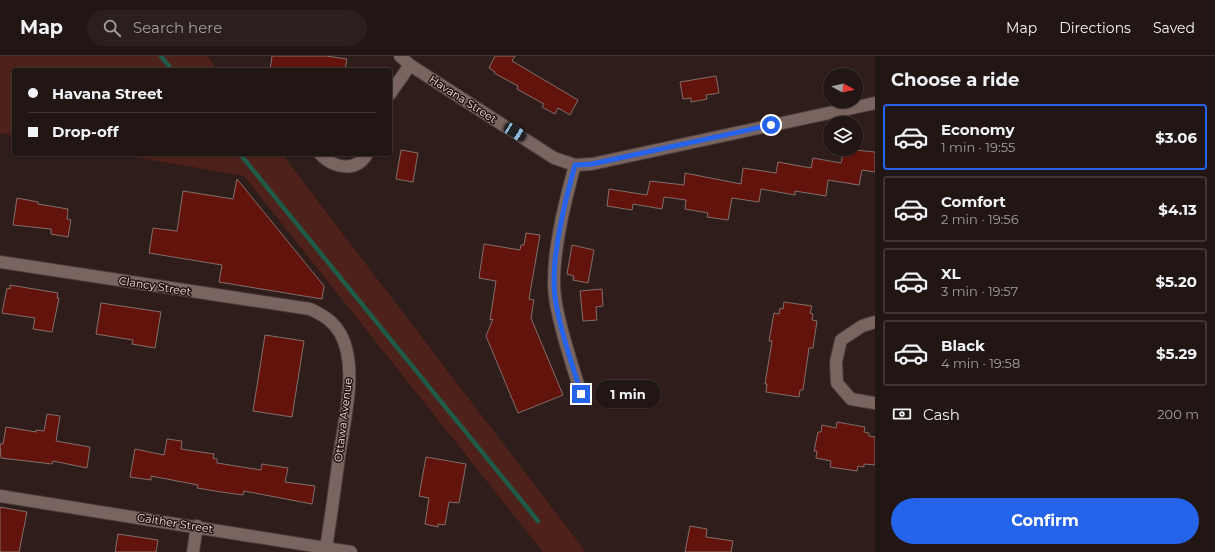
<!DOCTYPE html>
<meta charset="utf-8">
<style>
body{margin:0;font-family:Montserrat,sans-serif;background:#2a1f1d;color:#f1f3f6;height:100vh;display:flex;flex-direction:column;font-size:15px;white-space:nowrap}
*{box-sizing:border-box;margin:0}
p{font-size:13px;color:#a29fa0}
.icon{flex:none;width:22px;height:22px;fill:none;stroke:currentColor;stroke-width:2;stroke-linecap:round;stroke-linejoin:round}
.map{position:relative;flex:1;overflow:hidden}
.side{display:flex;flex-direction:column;background:#221614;width:340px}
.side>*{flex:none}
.top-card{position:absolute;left:12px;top:12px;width:380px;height:88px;border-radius:4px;box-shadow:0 1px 3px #0004,0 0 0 1px #3f3534;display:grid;align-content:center;height:88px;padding:0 16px;background:#221614}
.needle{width:26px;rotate:98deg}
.controls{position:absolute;left:823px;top:12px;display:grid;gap:8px}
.controls a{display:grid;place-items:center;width:40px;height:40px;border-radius:50%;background:#221614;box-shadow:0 1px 3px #0004,0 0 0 1px #3f3534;font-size:20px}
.end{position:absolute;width:18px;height:18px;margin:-9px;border:5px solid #2563eb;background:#fff;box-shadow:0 0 0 2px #fff}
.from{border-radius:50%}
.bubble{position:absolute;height:28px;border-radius:14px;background:#221614;box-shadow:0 1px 3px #0004,0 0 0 1px #3f3534;font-size:13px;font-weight:700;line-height:28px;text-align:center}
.car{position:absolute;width:12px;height:24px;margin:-12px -6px;border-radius:5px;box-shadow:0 0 3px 1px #0007;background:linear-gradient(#222 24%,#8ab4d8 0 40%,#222 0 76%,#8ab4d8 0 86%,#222 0)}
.top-card b{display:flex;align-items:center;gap:14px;height:38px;font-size:15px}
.top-card b+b{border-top:1px solid #3f3534}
.top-card i{width:10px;height:10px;background:#f1f3f6}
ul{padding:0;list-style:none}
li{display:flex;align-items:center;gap:12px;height:66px;margin:0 8px 6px;padding:0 8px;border:2px solid #3f3534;border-radius:4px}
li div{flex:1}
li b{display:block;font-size:15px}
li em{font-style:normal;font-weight:700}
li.current{border-color:#2563eb}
li>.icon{width:36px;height:36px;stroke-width:1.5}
h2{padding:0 16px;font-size:18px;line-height:48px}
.pay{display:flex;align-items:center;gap:10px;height:44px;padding:0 16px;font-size:15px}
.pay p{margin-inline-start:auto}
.cta{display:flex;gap:8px;margin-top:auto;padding:8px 16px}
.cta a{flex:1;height:46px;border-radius:24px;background:#2563eb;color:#fff;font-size:16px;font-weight:700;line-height:46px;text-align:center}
header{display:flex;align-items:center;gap:24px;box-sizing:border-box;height:56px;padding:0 20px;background:#221614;border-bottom:1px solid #3f3534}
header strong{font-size:19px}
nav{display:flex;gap:22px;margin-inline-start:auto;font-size:14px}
.search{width:280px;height:36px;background:#2a1f1d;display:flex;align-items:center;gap:10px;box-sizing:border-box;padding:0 14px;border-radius:22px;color:#a29fa0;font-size:15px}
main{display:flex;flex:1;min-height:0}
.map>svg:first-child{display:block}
.green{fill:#4e211a}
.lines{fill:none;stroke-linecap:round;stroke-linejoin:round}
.stream{stroke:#205b4a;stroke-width:4.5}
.building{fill:#62130c;stroke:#836e6a}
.minor-casing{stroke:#493b39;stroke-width:14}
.minor{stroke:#796460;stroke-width:12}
.route{stroke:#2563eb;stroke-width:5}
.labels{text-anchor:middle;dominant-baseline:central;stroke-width:3;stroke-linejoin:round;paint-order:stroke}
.street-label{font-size:11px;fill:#ede1de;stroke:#241311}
</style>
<header>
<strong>Map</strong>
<div class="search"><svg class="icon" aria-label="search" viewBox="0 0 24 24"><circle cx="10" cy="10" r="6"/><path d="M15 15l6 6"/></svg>Search here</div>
<nav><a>Map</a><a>Directions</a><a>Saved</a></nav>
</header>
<main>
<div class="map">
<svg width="875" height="496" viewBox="0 0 875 496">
<rect width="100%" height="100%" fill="#2e1d1a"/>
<g class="green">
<polygon points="0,0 207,0 218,14 14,14 14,80 0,77"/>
<polygon points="118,98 282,98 586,496 543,496 244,120"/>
</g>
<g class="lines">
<g class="stream">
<polyline points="161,0 172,14"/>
<polyline points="240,98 538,465"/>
</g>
</g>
<g class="building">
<polygon points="272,0 326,0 347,3 345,14 270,14"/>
<polygon points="495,0 515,0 512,5 578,44 570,59 558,52 555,58 542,51 544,48 517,33 518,30 494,17 495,16 489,12"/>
<polygon points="716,20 719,37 706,39 707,43 691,46 691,42 683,43 680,26"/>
<polygon points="844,93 875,96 875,116 862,114 859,129 828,124 826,140 795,135 795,139 761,133 759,146 732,142 728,164 707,161 708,157 685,153 686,144 664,141 662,153 633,148 632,154 607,150 609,133 647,139 650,125 684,129 685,117 741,128 743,112 776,117 778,106 811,112 813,102 841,107"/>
<polygon points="401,94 418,97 413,126 396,123"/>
<polygon points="237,123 324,230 322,243 219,226 222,209 149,197 153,172 177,175 183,135 233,143"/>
<polygon points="17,142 38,146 38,148 68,153 67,163 71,164 68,181 51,178 51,173 13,169"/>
<polygon points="526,177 540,179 529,243 534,244 531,262 563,339 518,357 486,280 493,263 490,264 496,225 479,222 484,188 520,194 521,189 524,189"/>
<polygon points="572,189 594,194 588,227 573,224 574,220 567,218"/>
<polygon points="10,229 58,237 57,242 59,242 52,276 33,273 35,262 2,257 7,232 10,233"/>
<polygon points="602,233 603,250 596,251 597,264 583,265 580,235"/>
<polygon points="784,246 812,250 810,257 813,258 812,264 817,265 813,292 809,292 803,334 800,334 799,341 766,336 767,328 765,328 772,285 769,285 774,257 779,258 780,252 783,253"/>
<polygon points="101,247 161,256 155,292 132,288 133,284 96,278"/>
<polygon points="265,279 304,285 292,361 253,355"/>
<polygon points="47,358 60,360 56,385 90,391 87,412 53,405 52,408 1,402 0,388 3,388 6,371 36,376 36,374 44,375"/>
<polygon points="837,366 865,371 864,376 869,377 869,380 875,381 875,409 864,408 864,411 858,410 857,415 830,411 831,405 816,402 817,395 814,395 818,376 821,376 822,369 836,372"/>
<polygon points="167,383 182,385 181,393 214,398 213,402 217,403 217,407 261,414 262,408 288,412 285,426 315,430 312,448 244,435 243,439 221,436 197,432 198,429 151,420 151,424 130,421 135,393 164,399"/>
<polygon points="426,401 466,408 459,447 449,446 445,469 438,468 438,471 425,468 429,442 419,440"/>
<polygon points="0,451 27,456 19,496 0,496"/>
<polygon points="690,470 707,473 706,481 733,485 731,496 685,496"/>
<polygon points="118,478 158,484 156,496 115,496"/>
</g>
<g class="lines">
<defs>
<g id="minor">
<polyline points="400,0 410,9 554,102 575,109 592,108 875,47"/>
<polyline points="390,38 410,9"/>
<path d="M320 98C333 112 356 117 367 98"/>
<path d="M575 109C565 145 550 203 555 241 559 272 572 307 581 338"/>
<path d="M0 206 310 253C323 259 333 265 340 277 359 310 344 365 339 401 335 431 331 461 326 492"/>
<polyline points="875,266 862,270 841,284 836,306 837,327 851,343 875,347"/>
<polyline points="0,440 351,496"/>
<polyline points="193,496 197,470"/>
</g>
</defs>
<use href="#minor" class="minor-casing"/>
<use href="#minor" class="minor"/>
</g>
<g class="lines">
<path class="route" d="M581 338C572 306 559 273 555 241 550 204 565 145 575 109L592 108 771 69"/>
</g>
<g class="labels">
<g class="street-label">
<text transform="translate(463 43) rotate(33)">Havana Street</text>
<text transform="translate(155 230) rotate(9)">Clancy Street</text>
<text transform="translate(343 364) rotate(-83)">Ottawa Avenue</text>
<text transform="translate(175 467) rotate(9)">Gaither Street</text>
</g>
</g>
</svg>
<div class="controls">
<a><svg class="needle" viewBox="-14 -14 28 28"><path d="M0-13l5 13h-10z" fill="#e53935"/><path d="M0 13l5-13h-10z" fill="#a29fa0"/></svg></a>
<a><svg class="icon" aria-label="layers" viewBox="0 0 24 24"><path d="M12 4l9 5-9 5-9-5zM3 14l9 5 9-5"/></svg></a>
</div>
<i class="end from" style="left:771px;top:69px"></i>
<i class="end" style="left:581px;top:338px"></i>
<div class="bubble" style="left:595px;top:324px;width:66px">1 min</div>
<i class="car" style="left:515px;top:76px;rotate:122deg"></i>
<div class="top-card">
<b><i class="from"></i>Havana Street</b>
<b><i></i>Drop-off</b>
</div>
</div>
<section class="side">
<h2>Choose a ride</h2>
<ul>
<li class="current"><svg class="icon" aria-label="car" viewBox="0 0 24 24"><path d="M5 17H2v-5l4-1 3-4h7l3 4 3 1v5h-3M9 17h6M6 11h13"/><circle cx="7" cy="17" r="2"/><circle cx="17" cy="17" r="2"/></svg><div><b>Economy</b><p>1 min · 19:55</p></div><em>$3.06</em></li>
<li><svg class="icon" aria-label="car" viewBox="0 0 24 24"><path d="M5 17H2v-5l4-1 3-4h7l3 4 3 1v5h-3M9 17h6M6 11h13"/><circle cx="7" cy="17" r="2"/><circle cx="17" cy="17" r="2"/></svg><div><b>Comfort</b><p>2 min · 19:56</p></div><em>$4.13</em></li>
<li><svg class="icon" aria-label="car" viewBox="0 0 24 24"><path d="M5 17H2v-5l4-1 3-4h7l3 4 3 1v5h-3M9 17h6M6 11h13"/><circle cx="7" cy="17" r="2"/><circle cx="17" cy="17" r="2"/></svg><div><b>XL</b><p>3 min · 19:57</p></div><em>$5.20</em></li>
<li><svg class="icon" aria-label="car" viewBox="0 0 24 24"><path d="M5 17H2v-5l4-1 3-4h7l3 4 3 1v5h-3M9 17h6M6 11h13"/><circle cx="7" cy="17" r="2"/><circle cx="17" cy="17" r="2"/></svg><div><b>Black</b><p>4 min · 19:58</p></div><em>$5.29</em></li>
</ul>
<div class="pay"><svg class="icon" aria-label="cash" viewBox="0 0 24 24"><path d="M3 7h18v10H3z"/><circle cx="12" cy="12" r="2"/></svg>Cash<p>200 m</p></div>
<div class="cta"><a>Confirm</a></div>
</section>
</main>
